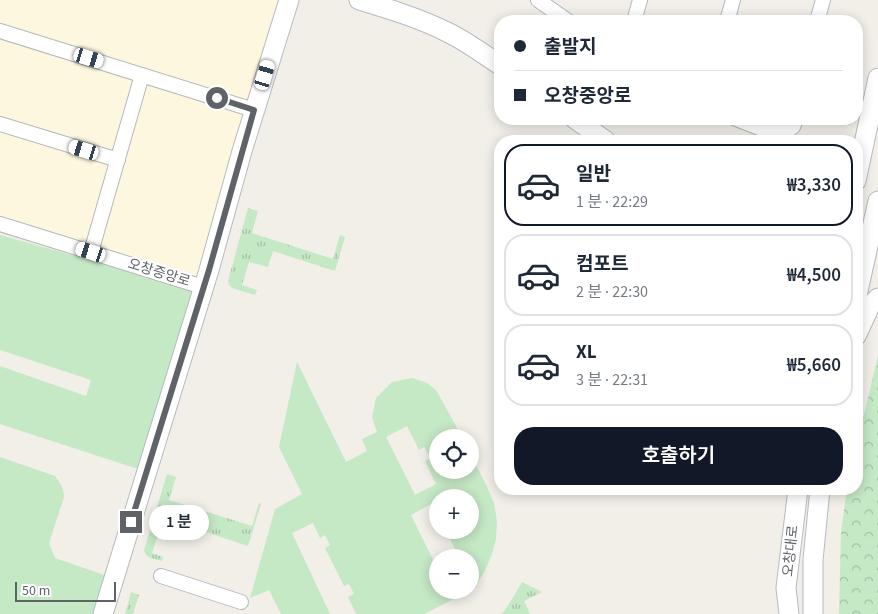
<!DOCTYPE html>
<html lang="ko">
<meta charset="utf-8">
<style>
body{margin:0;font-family:"Source Sans 3","Noto Sans KR",sans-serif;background:#f6f6f7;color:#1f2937;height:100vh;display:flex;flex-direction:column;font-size:19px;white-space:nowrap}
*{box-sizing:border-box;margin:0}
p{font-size:16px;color:#747a83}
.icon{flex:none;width:28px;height:28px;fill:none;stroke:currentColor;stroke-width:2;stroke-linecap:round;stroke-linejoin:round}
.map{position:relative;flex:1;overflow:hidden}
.sheet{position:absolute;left:494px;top:135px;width:369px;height:360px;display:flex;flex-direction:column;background:#fff;border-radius:20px;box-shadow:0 2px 12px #0003}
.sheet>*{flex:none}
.banner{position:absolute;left:494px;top:15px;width:369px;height:110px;border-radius:20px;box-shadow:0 2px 12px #0003;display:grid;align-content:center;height:110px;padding:0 20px;background:#fff}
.fabs{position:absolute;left:429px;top:429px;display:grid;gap:10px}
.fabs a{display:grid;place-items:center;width:50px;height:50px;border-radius:50%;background:#fff;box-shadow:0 2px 12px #0003;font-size:25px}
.scale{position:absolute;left:15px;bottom:12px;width:101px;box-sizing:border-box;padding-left:5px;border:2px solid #5f6368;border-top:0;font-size:14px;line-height:18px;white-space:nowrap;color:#5f6368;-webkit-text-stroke:4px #fff;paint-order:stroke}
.end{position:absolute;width:22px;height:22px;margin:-11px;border:6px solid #5f6368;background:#fff;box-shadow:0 0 0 2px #fff}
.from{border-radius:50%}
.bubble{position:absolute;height:35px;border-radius:18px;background:#fff;box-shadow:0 2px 12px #0003;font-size:16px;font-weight:600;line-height:35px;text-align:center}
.car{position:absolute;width:15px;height:30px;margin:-15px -8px;border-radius:6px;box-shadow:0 0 4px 1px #0007;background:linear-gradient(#fff 24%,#345 0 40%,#fff 0 76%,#345 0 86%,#fff 0)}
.banner b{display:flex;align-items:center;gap:18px;height:48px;font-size:19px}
.banner b+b{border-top:1px solid #e0e1e3}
.banner i{width:12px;height:12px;background:#1f2937}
ul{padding:9px 0 0;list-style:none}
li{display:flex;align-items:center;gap:15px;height:82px;margin:0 10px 8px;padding:0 10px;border:2px solid #e0e1e3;border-radius:20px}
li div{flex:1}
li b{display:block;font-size:19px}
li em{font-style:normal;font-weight:600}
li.on{border-color:#111827}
li>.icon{width:45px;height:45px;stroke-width:1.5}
.cta{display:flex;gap:10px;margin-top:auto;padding:10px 20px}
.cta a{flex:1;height:58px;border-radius:20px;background:#111827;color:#fff;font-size:20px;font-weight:600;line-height:58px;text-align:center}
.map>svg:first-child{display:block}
.commercial{fill:#fef7e0}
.grass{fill:url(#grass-tufts)}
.forest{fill:url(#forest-crowns)}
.park{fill:#c5e8c5;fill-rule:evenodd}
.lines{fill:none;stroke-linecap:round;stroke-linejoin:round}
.street-casing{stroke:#b5b8bc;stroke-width:16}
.secondary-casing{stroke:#b6babf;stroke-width:21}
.street{stroke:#fff;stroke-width:14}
.secondary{stroke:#fff;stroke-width:19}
.route{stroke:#5f6368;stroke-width:6}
.labels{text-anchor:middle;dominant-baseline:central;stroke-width:4.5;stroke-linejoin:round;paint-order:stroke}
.street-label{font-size:14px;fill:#5f6368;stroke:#fff}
</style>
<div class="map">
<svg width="878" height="614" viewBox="0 0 878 614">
<defs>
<pattern id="grass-tufts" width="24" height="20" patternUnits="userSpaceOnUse" patternTransform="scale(1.25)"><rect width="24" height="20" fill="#c5e8c5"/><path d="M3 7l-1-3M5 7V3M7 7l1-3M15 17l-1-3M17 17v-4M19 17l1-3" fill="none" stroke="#a3c0a4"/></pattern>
<pattern id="forest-crowns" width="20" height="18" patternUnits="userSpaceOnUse" patternTransform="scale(1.25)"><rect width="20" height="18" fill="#c5e8c5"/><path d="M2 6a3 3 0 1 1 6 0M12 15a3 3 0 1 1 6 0" fill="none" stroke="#a3c0a4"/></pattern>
</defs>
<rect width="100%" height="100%" fill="#f1efe8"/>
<polygon class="commercial" points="0,0 289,0 203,287 0,225"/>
<g class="grass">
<polygon points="248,208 258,211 252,233 333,259 340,235 345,237 335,271 273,251 268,267 249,262 242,285 257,290 255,295 232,288 229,285 228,281"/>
<path d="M167 474 176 477 169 500 252 526 259 503 261 504 248 546 173 521 169 532 160 529 152 553 163 557 162 561C155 559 146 559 144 550Z"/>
<polygon points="522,582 542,592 524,601 530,614 502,614 511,601"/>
<polygon points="131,592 139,595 133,614 125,614"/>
</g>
<polygon class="forest" points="878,355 878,614 839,614 841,532 847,489 856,489 856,440 865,411"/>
<g class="park">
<polygon points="0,235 115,267 203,287 147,472 0,424 0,366 86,396 91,380 0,350"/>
<path d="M297 362 346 462 367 451 362 439 377 432 372 417 376 398 392 382 412 378 427 383 436 390 462 437 438 438V470H470V453L487 487 494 503 497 521 496 539 492 554 484 573 472 590 424 614H356L348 597 354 594 349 584 344 586 325 548 330 545 325 535 320 538 313 523 292 533 330 614H281L269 590 250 598 275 509 302 494 279 447ZM407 426 419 450 424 447 430 458 425 461 436 484 415 495 386 437ZM438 498H470V530H452L455 536 450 539 459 557 470 558V590H438L437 568 411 515 431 504 437 515Z"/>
<path d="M0 457 55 476C60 483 64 488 64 497L49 543 55 558 113 578 103 614H0Z"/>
</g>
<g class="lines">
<defs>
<g id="street">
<polyline points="538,0 568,21"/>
<polyline points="634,21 640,0"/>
<polyline points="727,21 733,0"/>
<polyline points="817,21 823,0"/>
<polyline points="0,31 254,110"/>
<polyline points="736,119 767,131 785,132 793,127 796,119"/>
<polyline points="0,124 118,160"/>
<polyline points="0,224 203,287"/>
<polyline points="91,252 142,75"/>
<polyline points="161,576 241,602"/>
</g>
<g id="secondary">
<path d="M359 0C389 9 419 18 447 32 466 41 483 54 500 65"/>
<polyline points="575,119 606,141"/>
<polyline points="856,181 878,78"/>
<polyline points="856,300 878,201"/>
<polyline points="856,336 870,306 878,298"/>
<polyline points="103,614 209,270 242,151 289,0"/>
<polyline points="789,614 786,588 798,489"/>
<polyline points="813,614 813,560 820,489"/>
</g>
</defs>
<use href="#street" class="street-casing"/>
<use href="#secondary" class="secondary-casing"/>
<use href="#street" class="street"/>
<use href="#secondary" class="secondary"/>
</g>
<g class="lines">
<polyline class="route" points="131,522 209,270 254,110 217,98"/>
</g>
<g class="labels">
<g class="street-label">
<text transform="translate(159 273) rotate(17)">오창중앙로</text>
<text transform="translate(791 551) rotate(-84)">오창대로</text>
</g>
</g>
</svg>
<div class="fabs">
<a><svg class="icon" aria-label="locate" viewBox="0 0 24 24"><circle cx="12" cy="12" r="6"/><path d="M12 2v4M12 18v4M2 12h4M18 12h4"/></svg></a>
<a>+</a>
<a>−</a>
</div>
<div class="scale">50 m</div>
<i class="end from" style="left:217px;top:98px"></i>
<i class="end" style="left:131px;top:522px"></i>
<div class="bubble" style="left:149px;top:505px;width:60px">1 분</div>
<i class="car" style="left:89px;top:58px;rotate:107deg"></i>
<i class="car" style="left:265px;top:75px;rotate:17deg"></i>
<i class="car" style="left:84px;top:150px;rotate:287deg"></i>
<i class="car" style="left:91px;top:252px;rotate:288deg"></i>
<div class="banner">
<b><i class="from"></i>출발지</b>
<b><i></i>오창중앙로</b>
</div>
<section class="sheet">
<ul>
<li class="on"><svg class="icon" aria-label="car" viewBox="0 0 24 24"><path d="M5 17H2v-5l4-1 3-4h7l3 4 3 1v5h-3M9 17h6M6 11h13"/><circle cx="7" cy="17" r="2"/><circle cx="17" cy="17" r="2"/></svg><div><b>일반</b><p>1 분 · 22:29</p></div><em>₩3,330</em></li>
<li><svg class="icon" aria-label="car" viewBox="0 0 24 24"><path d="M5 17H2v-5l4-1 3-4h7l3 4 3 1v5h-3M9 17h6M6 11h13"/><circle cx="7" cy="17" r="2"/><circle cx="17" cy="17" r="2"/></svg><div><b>컴포트</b><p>2 분 · 22:30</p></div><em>₩4,500</em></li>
<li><svg class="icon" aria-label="car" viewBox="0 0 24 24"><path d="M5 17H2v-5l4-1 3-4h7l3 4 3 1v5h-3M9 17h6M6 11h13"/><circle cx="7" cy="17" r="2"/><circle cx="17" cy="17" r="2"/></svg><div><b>XL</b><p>3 분 · 22:31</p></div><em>₩5,660</em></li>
</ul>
<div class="cta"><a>호출하기</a></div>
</section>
</div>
